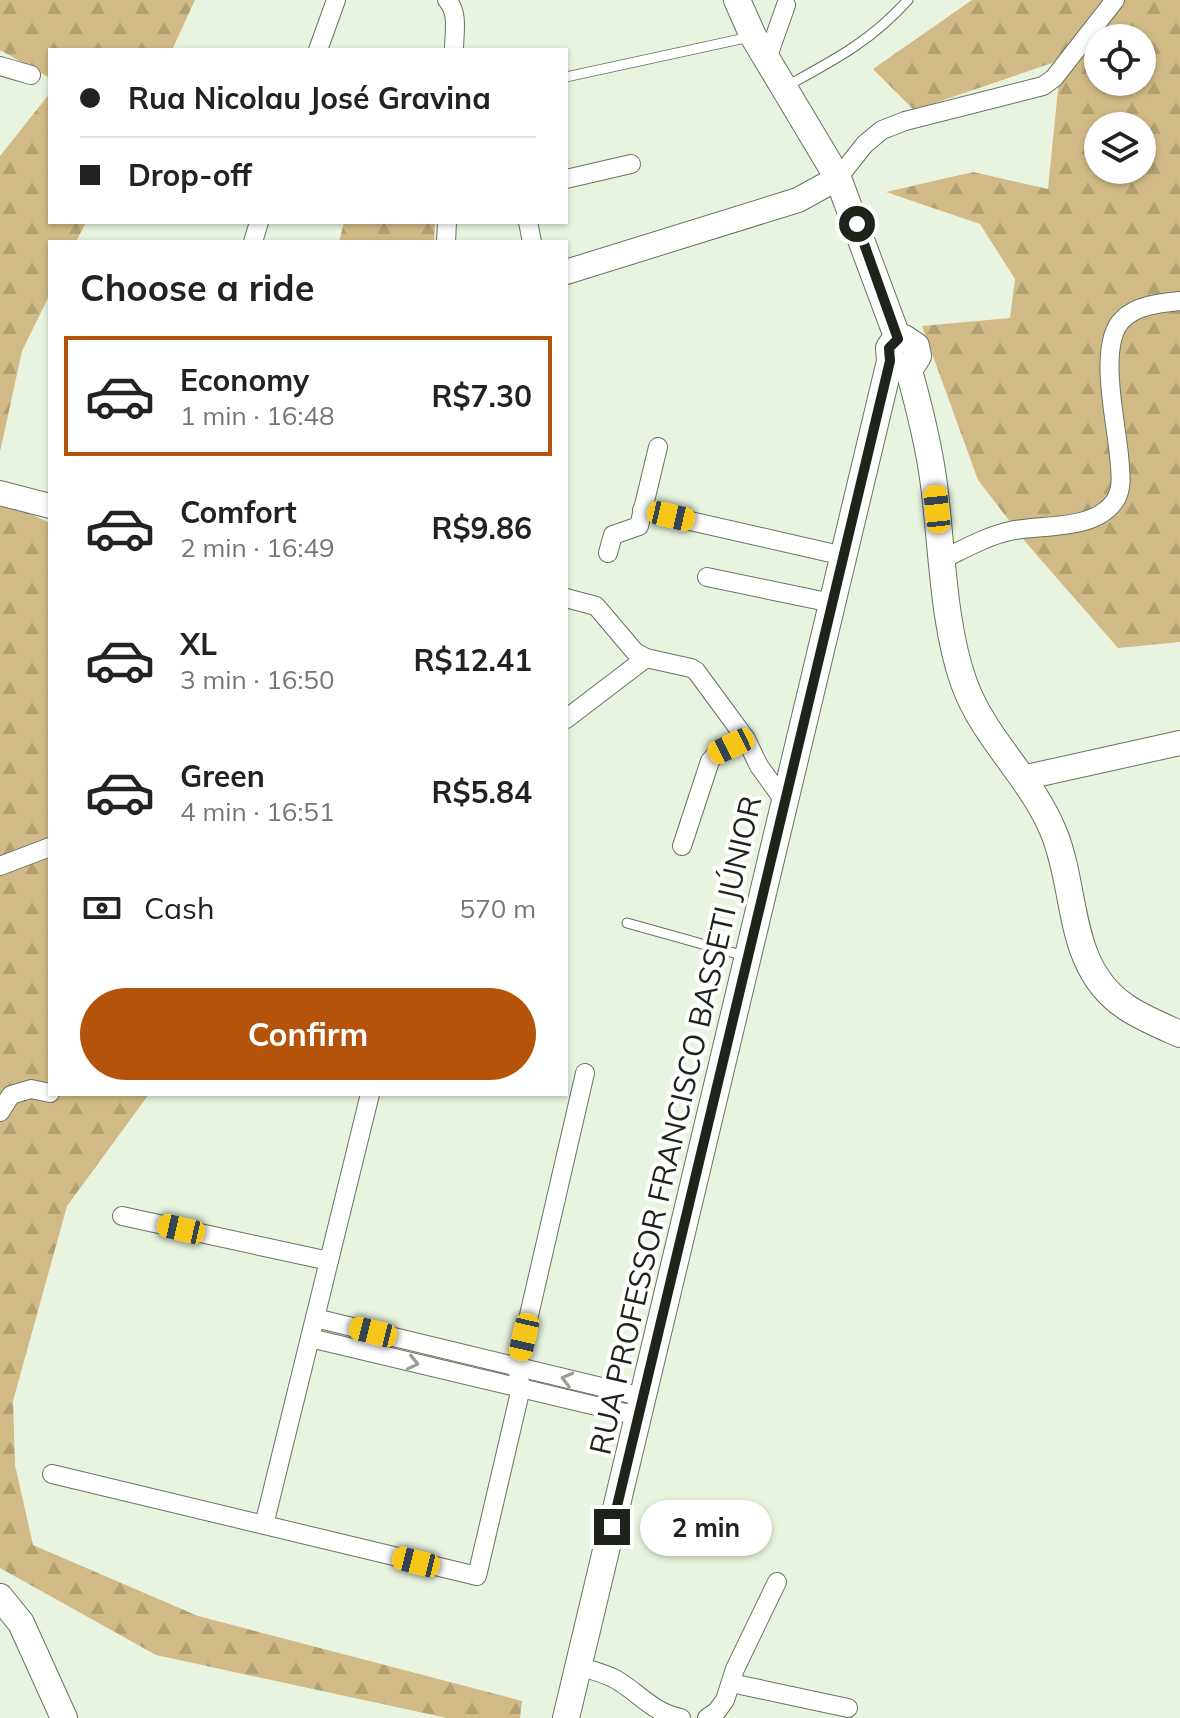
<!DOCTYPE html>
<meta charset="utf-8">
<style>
body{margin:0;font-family:Mulish,sans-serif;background:#f6f6f6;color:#222;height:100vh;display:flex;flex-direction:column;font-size:30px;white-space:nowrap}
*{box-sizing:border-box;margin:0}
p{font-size:26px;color:#767676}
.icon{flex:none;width:44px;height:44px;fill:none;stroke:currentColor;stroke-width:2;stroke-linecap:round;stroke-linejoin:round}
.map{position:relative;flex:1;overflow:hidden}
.panel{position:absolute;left:48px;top:240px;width:520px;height:856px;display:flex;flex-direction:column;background:#fff;border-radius:0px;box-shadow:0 2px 6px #0004}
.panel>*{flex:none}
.hud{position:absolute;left:48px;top:48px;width:520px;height:176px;border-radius:0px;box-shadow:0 2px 6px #0004;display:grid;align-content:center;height:176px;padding:0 32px;background:#fff}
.tools{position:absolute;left:1084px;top:24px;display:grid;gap:16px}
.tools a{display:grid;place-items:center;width:72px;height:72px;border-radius:50%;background:#fff;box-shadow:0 2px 6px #0004;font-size:40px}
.end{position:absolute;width:36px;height:36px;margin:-18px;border:10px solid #1e231b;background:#fff;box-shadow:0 0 0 4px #fff}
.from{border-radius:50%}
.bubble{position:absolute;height:56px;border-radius:28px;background:#fff;box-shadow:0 2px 6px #0004;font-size:26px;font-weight:700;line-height:56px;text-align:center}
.car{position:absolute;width:24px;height:48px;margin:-24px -12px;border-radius:10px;box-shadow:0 0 6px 2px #0007;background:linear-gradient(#f5c518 24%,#345 0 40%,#f5c518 0 76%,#345 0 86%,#f5c518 0)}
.hud b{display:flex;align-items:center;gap:28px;height:76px;font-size:30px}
.hud b+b{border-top:2px solid #e0e0e0}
.hud i{width:20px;height:20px;background:#222}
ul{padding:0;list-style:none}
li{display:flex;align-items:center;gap:24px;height:120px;margin:0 16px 12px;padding:0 16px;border:4px solid transparent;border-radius:0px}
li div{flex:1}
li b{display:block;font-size:30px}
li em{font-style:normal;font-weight:700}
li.active{border-color:#b45309}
li>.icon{width:72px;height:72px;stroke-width:1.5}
h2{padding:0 32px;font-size:36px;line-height:96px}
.pay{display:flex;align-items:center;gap:20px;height:88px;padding:0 32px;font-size:30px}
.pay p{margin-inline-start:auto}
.button{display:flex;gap:16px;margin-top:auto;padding:16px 32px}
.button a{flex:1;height:92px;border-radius:48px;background:#b45309;color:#fff;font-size:32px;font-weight:700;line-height:92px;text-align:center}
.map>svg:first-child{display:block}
.forest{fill:url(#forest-firs);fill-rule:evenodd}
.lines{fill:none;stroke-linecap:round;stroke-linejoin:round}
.service-casing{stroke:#687361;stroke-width:11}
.minor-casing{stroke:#687361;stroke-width:20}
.tertiary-casing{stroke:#687361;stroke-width:26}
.secondary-casing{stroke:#687361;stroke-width:28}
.service{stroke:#fff;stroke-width:9}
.minor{stroke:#fff;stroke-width:18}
.tertiary{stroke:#fff;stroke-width:24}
.secondary{stroke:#fff;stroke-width:26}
.oneway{stroke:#9a9c98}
.route{stroke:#1e231b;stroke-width:10}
.labels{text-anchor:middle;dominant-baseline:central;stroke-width:8;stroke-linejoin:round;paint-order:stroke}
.street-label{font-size:30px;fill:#1e231b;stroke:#fff}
</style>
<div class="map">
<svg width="1180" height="1718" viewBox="0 0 1180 1718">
<defs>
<pattern id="forest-firs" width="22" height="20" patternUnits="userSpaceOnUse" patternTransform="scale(2)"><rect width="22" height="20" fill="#d1ba85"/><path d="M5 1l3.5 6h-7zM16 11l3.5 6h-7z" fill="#b3a072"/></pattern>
</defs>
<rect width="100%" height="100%" fill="#e8f4e0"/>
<g class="forest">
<polygon points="0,0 195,0 172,50 50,50 50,78 0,50"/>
<path d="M972 0H1180V642L1118 648 1028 545 978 480 922 326 1010 318 1015 279 980 224 886 192 973 172 1048 189 1061 60 914 110 873 69ZM1098 38H1142V82H1098ZM1098 126H1142V170H1098Z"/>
<polygon points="50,93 50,222 86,222 76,242 50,242 50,294 22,351 0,452 0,156"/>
<polygon points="344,222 435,222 434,242 339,242"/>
<polygon points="0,500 50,523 50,1094 149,1094 67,1206 13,1401 15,1465 33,1545 198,1616 522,1701 520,1718 447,1718 156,1655 0,1568"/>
</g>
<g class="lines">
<defs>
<g id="service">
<polyline points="566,77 750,37"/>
<path d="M785 87C834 60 870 42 908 0"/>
<polyline points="627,923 745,956"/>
</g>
<g id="minor">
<path d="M447 0C459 13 454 33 454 50"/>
<polyline points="318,50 336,0"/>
<polyline points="767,59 786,5"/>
<polyline points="0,66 31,75"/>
<polyline points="838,178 865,144 882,130 905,121 1043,86 1054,78 1115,0"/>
<polyline points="566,179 631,164"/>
<polyline points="528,222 532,242"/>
<polyline points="253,242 259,222"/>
<polyline points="446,242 447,222"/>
<polyline points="642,510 844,556"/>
<polyline points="608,553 613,535 639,526 658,447"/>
<path d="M943 559C964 549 987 536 1010 531 1042 524 1093 531 1114 502 1124 489 1120 470 1119 455 1116 421 1097 343 1123 319 1137 305 1161 303 1180 301"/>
<polyline points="707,577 832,603"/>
<polyline points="566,598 596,606 635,652 646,658 691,668 696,671 746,739 759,766 785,802"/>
<polyline points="566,719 646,658"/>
<polyline points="682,846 710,761 717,753 746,739"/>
<polyline points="0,866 50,847"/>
<polyline points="0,1112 11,1095 31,1089 50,1093"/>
<polyline points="122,1216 329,1261"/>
<polyline points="315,1318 643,1397"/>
<polyline points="310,1338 638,1416"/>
<polyline points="52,1474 477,1576 521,1388 517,1367 585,1073"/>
<polyline points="264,1525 370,1094"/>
<path d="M578 1666C591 1670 604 1673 615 1679 640 1693 651 1712 681 1718"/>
<polyline points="731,1683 848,1708"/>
<polyline points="707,1718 717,1711 725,1700 735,1669 777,1582"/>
</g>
<g id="tertiary">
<polyline points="566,272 798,200 838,178"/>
<polyline points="0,493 50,506"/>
<polyline points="1022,778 1180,743"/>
</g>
<g id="secondary">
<polyline points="737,0 753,36 838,178 898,339"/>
<path d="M908 367C919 406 929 445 934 485 942 547 943 625 964 683 984 739 1032 778 1054 833 1078 892 1066 967 1126 1007 1142 1018 1162 1026 1180 1034"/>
<polyline points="0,1597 21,1623 64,1718"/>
<polyline points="566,1718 890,361 889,348 894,341 904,338 916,346 918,356 913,364 903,368 890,361"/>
</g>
</defs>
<use href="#service" class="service-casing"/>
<use href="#minor" class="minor-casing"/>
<use href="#tertiary" class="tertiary-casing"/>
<use href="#secondary" class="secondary-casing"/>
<use href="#service" class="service"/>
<use href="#minor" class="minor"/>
<use href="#tertiary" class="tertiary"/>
<use href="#secondary" class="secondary"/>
</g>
<defs><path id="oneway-chevron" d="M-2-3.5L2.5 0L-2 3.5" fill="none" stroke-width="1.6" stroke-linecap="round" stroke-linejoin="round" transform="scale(2)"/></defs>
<g class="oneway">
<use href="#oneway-chevron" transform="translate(413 1363) rotate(13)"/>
<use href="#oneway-chevron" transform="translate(567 1379) rotate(-166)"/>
</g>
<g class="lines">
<polyline class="route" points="612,1527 890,361 889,348 898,339 857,224"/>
</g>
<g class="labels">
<g class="street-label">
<text transform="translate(675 1125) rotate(-77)">RUA PROFESSOR FRANCISCO BASSETI JÚNIOR</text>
</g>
</g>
</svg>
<div class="tools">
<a><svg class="icon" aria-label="locate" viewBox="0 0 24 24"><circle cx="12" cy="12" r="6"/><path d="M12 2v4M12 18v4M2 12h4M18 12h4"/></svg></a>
<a><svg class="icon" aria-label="layers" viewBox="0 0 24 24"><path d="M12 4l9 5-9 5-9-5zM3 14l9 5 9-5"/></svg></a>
</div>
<i class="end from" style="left:857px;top:224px"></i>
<i class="end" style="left:612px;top:1527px"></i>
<div class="bubble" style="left:640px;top:1500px;width:132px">2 min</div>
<i class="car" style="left:937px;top:509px;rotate:354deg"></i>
<i class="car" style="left:671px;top:516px;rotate:103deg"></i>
<i class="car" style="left:731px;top:746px;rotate:244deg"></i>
<i class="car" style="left:181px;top:1229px;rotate:283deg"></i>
<i class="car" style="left:373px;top:1332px;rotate:284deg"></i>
<i class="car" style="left:524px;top:1337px;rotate:193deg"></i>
<i class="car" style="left:416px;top:1562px;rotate:284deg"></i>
<div class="hud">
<b><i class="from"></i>Rua Nicolau José Gravina</b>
<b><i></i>Drop-off</b>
</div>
<section class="panel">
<h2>Choose a ride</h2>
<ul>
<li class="active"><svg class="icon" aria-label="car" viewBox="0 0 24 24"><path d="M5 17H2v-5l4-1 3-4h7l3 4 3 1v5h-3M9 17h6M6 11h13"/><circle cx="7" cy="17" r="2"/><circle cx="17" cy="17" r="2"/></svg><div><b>Economy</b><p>1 min · 16:48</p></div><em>R$7.30</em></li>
<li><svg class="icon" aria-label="car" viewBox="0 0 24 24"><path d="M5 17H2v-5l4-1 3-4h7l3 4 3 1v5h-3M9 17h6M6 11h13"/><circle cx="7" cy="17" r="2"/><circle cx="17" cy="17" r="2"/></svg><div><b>Comfort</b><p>2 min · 16:49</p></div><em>R$9.86</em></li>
<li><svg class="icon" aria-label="car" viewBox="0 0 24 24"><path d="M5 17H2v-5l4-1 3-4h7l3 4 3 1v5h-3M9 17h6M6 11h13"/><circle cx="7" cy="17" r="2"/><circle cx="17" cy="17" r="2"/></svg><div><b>XL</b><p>3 min · 16:50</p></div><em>R$12.41</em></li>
<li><svg class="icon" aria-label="car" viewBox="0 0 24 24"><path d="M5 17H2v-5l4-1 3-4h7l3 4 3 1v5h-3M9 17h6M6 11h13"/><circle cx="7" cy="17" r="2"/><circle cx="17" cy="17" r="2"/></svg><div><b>Green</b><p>4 min · 16:51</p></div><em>R$5.84</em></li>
</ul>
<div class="pay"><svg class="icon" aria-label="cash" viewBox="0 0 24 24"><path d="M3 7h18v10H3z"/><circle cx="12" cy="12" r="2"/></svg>Cash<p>570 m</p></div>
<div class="button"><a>Confirm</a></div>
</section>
</div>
